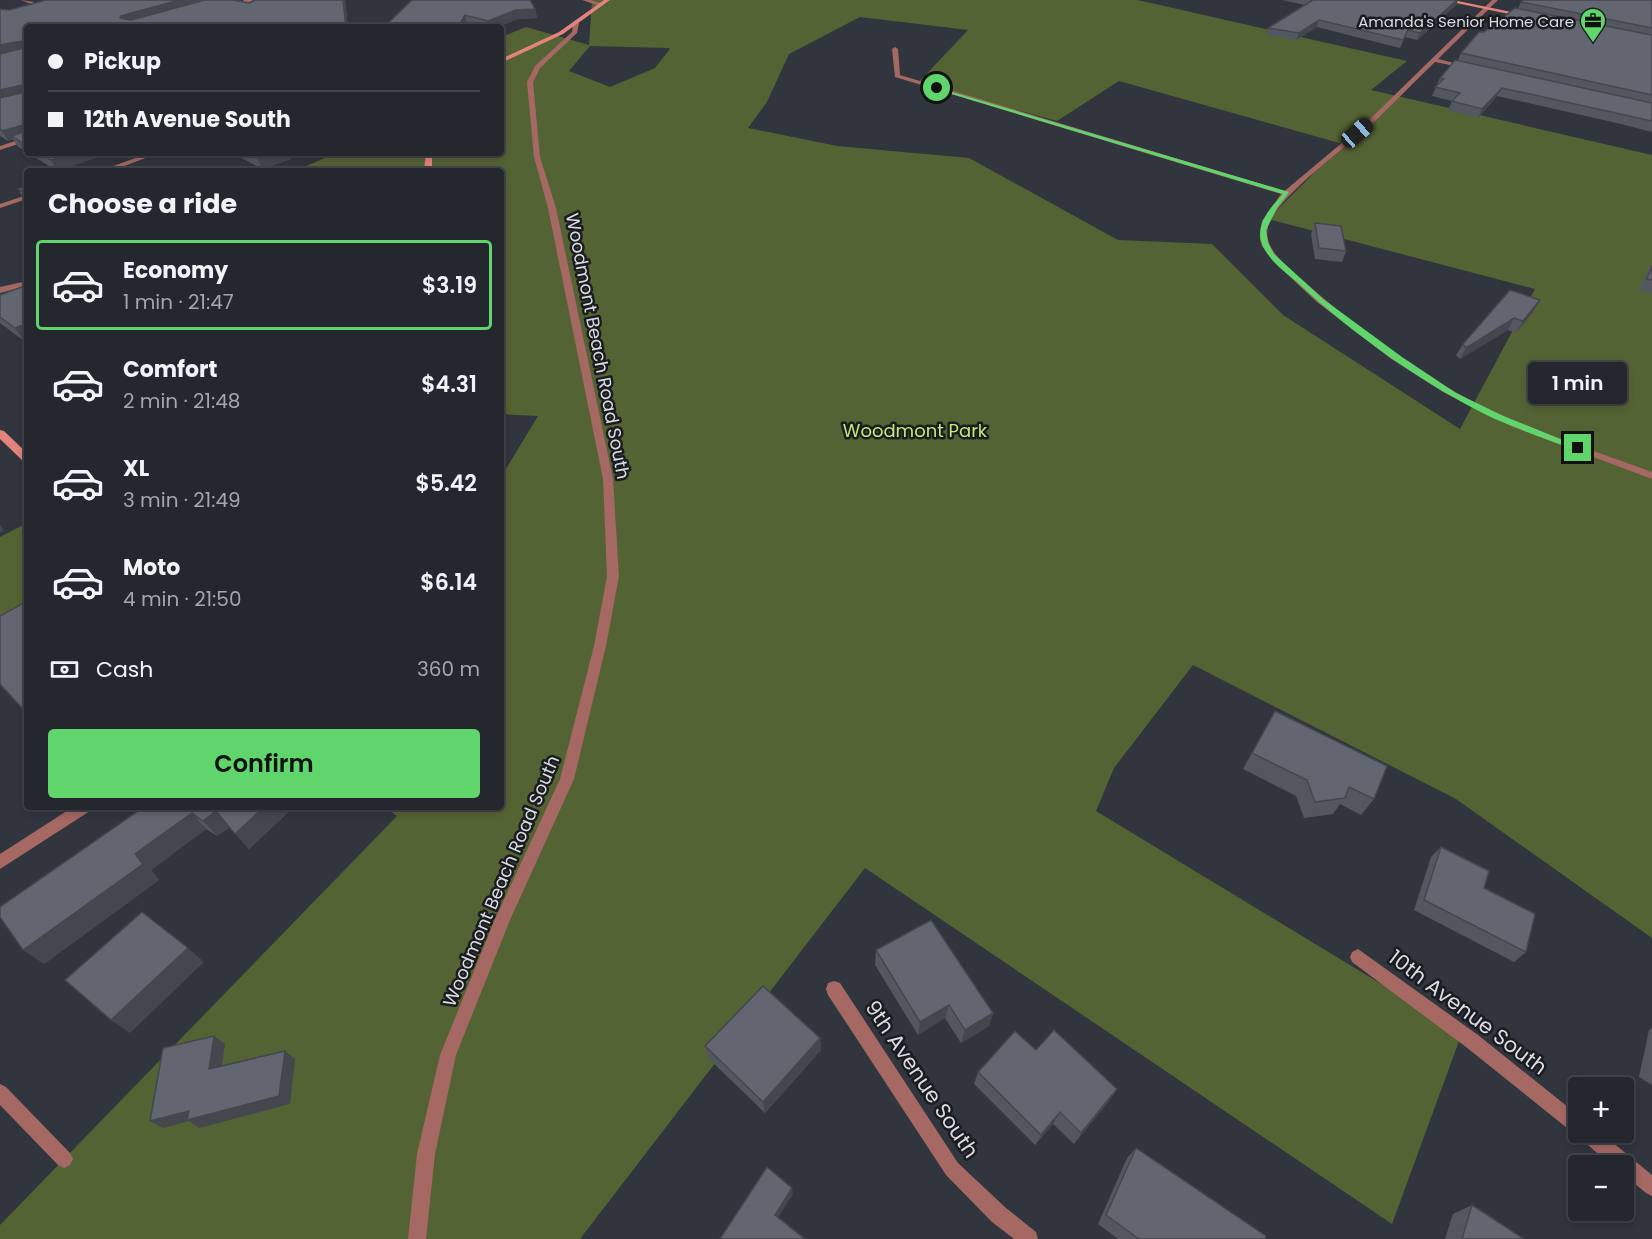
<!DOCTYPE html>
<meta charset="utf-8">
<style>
body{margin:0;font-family:Poppins,sans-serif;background:#30343a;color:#f1f3f6;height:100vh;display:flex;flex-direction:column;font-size:22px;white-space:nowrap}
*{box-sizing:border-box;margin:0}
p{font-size:20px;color:#a3a6aa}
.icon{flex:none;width:33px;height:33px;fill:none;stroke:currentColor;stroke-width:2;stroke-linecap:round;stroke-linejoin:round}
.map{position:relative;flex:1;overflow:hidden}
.panel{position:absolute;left:24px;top:168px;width:480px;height:642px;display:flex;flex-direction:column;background:#24282e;border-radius:6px;box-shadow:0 3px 9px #0003,0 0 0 2px #41444a}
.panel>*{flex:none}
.top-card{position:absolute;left:24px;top:24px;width:480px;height:132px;border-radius:6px;box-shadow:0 3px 9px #0003,0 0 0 2px #41444a;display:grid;align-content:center;height:132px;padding:0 24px;background:#24282e}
.fabs{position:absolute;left:1568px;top:1077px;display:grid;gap:12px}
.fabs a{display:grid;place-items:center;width:66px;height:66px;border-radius:6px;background:#24282e;box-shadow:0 3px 9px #0003,0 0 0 2px #41444a;font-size:30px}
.end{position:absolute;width:27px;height:27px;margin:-14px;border:8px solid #5fd56b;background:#111;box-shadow:0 0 0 3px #111}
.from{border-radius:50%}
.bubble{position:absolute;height:42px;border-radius:6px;background:#24282e;box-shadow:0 3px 9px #0003,0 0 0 2px #41444a;font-size:20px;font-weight:600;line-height:42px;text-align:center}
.car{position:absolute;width:18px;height:36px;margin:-18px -9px;border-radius:8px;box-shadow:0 0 4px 2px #0007;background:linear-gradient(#222 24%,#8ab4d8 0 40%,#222 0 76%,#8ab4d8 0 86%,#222 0)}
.top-card b{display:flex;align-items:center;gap:21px;height:57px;font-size:22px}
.top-card b+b{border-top:2px solid #41444a}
.top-card i{width:15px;height:15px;background:#f1f3f6}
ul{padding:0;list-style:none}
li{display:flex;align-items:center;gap:18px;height:90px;margin:0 12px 9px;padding:0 12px;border:3px solid transparent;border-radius:6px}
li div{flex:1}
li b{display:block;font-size:22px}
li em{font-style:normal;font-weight:600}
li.on{border-color:#5fd56b}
li>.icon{width:54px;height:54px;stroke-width:1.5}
h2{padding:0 24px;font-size:27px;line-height:72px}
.pay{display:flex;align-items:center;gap:15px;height:66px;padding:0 24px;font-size:22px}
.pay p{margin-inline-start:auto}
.button{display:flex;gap:12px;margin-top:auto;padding:12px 24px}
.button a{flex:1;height:69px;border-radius:6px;background:#5fd56b;color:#111;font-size:24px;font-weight:600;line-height:69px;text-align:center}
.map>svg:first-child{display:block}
.green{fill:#546333;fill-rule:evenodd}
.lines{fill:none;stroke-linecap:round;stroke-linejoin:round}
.service{fill:#a56863;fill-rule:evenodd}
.minor{fill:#a56863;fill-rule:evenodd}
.secondary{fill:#e3837c;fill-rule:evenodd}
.wall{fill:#535860}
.shaded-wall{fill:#44474e}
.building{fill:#616670;stroke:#44474e;stroke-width:1.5}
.route{fill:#5fd56b}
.labels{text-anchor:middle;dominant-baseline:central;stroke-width:5;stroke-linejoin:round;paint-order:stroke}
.far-poi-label{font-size:15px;fill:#d9dce2;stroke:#1a1c20;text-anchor:end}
.street-label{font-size:18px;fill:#d9dce2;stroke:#1a1c20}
.park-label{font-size:18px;fill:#c5e877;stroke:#1a1c20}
.near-street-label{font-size:21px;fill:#d9dce2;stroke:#1a1c20}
</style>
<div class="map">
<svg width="1652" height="1239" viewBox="0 0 1652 1239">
<rect width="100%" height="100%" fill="#30353e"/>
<g class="green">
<path d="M592 0H1138L1407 61 1371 90 1652 155V938L1456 799 1193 665 1114 768 1096 811 1462 1033 1392 1224 865 868 580 1239H0V1225L397 816 384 807H501V477L538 416 501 414V171H295L336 153H501V37L526 27 589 45ZM860 17 968 30 918 83 1057 121 1119 81 1343 144 1268 219 1535 289 1460 429 1283 315 1212 244 1118 240 969 158 837 146 748 128 767 102 789 54ZM590 46 669 48 670 49 655 68 610 87 569 71Z"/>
<polygon points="27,523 27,618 0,633 0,537"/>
</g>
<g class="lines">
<g class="service">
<polygon points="895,47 898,49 900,75 1291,193 1284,195 895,77 892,49"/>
<polygon points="27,137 27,141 0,150 0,146"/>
<polygon points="27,281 27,286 0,293 0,287"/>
</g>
<g class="minor">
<polygon points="21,0 34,2 31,4"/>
<path d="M244 0H262L266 3 253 9 237 7V5ZM247 2 259 3 252 5H244Z"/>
<polygon points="582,0 591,0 603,4 600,6"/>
<path d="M1492 0H1498L1438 59 1470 67V69L1435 62C1414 82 1394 103 1373 123 1349 145 1274 199 1268 227 1262 251 1292 270 1307 284 1359 330 1416 373 1478 404 1534 431 1594 451 1652 472V479L1513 427 1443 392 1390 358 1317 302 1273 261 1262 246 1260 239 1262 221 1281 194 1368 121Z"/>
<polygon points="576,21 579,23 577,33 540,68 533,82 540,157 556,208 613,479 619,576 606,646 574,779 510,920 456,1055 435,1154 426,1239 408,1239 417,1154 440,1055 495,919 560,779 594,646 607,576 603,479 548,208 534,157 527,82 535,66 572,32 573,23"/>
<polygon points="149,153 159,153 111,171 100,171"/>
<polygon points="27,195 27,199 0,208 0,204"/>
<polygon points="73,807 92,807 90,811 0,869 0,854"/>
<polygon points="1358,949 1478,1035 1578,1115 1578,1132 1600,1132 1652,1175 1652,1196 1646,1193 1623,1174 1623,1166 1612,1166 1580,1138 1578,1135 1572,1132 1466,1047 1352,962 1350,957 1352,952"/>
<polygon points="834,981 840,983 958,1163 1006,1208 1036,1232 1038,1239 1014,1239 992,1222 946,1175 828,995 826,989 828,983"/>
<polygon points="0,1084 6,1087 70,1153 73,1159 70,1165 64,1168 58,1165 0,1105"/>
</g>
<g class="secondary">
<polygon points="604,0 610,0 563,34 501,63 501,59 559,32"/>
<polygon points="1442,0 1453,0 1526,15 1523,17"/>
<polygon points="426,153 432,153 432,171 424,171"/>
<polygon points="0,430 4,431 27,453 27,462 23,461 0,439"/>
</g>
</g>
<g class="wall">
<polygon points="46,0 241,0 239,1 249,3 255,0 345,0 348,27 27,27 27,152 18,147 13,139 8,141 0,136 0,98 3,97 3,96 0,97 0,9 9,10"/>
<polygon points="412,0 535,9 537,18 518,19 497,27 480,27 467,23 465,27 384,27"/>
<polygon points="1282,0 1458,0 1456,5 1417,40 1405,37 1400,48 1317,27 1296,40 1266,35 1268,28 1305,5"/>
<polygon points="1652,0 1652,132 1621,124 1497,96 1478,118 1448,110 1452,101 1432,96 1440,78 1458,60 1461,53 1484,32 1518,9 1521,2"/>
<polygon points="28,153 110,153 57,171"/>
<polygon points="216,153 289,153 291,159 262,169 232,153 223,156"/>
<polygon points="27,186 27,203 25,202 18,189"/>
<polygon points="1315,223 1346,251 1342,262 1315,259 1311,234"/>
<polygon points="1652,264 1652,294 1639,290 1647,271"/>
<polygon points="27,285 27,340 24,341 0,323 0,295"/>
<polygon points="1510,290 1533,312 1516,333 1508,330 1460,359 1456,355 1463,344"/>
<polygon points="1275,711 1374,799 1361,815 1340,804 1333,814 1304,818 1296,796 1243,769"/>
<polygon points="144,807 294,807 249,849 230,827 217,836 206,829 151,870 159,880 44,964"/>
<polygon points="1441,847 1484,888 1526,952 1514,962 1414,910 1431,857"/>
<polygon points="876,950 993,1013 989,1026 961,1043 945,1018 918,1035 875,965"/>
<polygon points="1652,1028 1652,1085 1639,1077 1649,1030"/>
<polygon points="820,1038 821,1050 765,1113 708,1058 705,1046"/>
<polygon points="1036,1050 1117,1089 1109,1101 1074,1144 1053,1124 1035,1145 974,1084 978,1072"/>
<polygon points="1136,1148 1265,1239 1118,1239 1098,1224 1127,1158"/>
<polygon points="1472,1205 1524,1239 1445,1239 1453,1214"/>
</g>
<g class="shaded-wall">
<polygon points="179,0 214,0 124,27 120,18 121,16"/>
<polygon points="343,0 345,0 348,27 346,27"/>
<polygon points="1457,0 1458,0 1456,5 1417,40 1420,33"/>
<polygon points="535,9 537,18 518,19 497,27 489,27 488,21 516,10"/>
<polygon points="465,15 467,23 465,27 458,27"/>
<polygon points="1319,20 1317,27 1296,40 1299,33"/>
<polygon points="22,41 27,50 0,56 0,45"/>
<polygon points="23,85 27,92 5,99 3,96 0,97 0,86"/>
<polygon points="1502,88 1497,96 1478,118 1482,109"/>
<polygon points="23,125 27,133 12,136 13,139 8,141 2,131"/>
<polygon points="74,153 110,153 57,171 51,160"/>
<polygon points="221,153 232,153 223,156"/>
<polygon points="275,153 289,153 291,159 262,169 258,159"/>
<polygon points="1540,300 1533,312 1516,333 1523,321"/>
<polygon points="1514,318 1508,330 1460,359 1466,348"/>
<polygon points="23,325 27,332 27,340 24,341 15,328"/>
<polygon points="0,525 4,530 0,533"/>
<polygon points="27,705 27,713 22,708"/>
<polygon points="264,807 294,807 249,849 235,834"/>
<polygon points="216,811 230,827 217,836 203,821"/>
<polygon points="192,813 206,829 151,870 159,880 44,964 23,950 135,854"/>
<polygon points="188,948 204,962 130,1033 111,1020"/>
<polygon points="949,1005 945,1018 918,1035 920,1022"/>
<polygon points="993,1013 989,1026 961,1043 965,1030"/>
<polygon points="214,1036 225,1044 220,1078 209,1069"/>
<polygon points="820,1038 821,1050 765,1113 763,1102"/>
<polygon points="285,1051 295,1059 290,1104 199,1128 189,1121 163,1128 150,1121"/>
<polygon points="1117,1089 1109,1101 1074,1144 1081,1133"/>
<polygon points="1060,1112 1053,1124 1035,1145 1041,1135"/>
<polygon points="792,1188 793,1194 776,1221 775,1215"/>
</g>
<g class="building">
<polygon points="46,0 179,0 121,16 120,18 131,20 205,0 233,0 249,3 255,0 343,0 346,27 27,27 27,146 12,136 23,132 23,125 2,131 0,129 0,98 22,93 23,85 0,90 0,54 24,48 24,43 22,41 0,45 0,9 9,10"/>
<polygon points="412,0 530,0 535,9 516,10 488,21 465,15 458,27 384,27"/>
<polygon points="1313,0 1457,0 1420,33 1408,30 1403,40 1319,20 1299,33 1268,28"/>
<polygon points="1524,0 1652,0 1652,28 1521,2"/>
<polygon points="1515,8 1652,35 1652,95 1461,53 1479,32 1484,32"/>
<polygon points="1455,60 1652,103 1652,121 1502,88 1482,109 1452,101 1460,93 1435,87 1444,79 1440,78"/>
<polygon points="39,153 74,153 51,160"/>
<polygon points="246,153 275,153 258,159"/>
<polygon points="27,186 27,195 18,189"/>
<polygon points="27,212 27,217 22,214"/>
<polygon points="1315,223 1341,226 1346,251 1319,248"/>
<polygon points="1652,266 1652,280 1647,279"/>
<polygon points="27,285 27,329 23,325 15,328 0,317 0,295"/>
<polygon points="1510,290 1540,300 1523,321 1514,318 1466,348 1463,344"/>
<polygon points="27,601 27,705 22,708 0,684 0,616"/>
<polygon points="1275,711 1387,766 1374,799 1349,787 1345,798 1315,802 1307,780 1252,753"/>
<polygon points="144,807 264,807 235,834 216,811 203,821 192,813 135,854 143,864 23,950 0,917 0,907"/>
<polygon points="1441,847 1489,871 1484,888 1535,914 1526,952 1424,900"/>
<polygon points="142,912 188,948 111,1020 65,980"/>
<polygon points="931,920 993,1013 965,1030 949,1005 920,1022 876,950"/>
<polygon points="763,986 820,1038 763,1102 705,1046"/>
<polygon points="1054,1030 1117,1089 1081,1133 1060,1112 1041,1135 978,1072 1015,1031 1036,1050"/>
<polygon points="214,1036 209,1069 285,1051 279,1096 187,1120 189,1111 150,1121 163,1048"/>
<polygon points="1136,1148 1266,1236 1265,1239 1139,1239 1106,1215"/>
<polygon points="767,1167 792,1188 775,1215 805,1239 720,1239"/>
<polygon points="1472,1205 1524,1239 1462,1239"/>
</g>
<path class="route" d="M935 87 1289 192 1277 208 1266 230 1268 243 1274 254 1323 299 1402 357 1456 393 1501 415 1582 448 1575 450C1549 440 1521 430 1495 419 1427 387 1351 333 1297 282 1284 271 1266 258 1261 241 1256 223 1272 206 1283 194L935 89Z"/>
<defs>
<symbol id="office-pin" viewBox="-11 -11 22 30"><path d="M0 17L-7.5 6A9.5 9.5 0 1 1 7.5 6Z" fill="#5fd56b" stroke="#1a1c20"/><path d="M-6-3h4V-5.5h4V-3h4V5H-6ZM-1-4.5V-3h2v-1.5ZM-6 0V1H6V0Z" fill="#111"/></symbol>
</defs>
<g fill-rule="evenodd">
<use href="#office-pin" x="1578" y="6" width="30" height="40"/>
</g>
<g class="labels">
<g class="far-poi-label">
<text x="1574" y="21">Amanda's Senior Home Care</text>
</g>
<g class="street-label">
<text transform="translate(598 346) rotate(79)">Woodmont Beach Road South</text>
<text transform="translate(501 881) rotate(-67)">Woodmont Beach Road South</text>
</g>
<g class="park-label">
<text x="915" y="430">Woodmont Park</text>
</g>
<g class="near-street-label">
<text transform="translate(1468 1012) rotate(37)">10th Avenue South</text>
<text transform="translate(922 1079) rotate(56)">9th Avenue South</text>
</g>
</g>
</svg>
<div class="fabs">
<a>+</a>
<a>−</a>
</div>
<i class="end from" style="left:937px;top:88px"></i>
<i class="end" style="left:1578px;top:448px"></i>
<div class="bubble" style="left:1528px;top:362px;width:99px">1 min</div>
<i class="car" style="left:1357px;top:133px;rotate:49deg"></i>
<div class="top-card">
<b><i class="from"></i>Pickup</b>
<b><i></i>12th Avenue South</b>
</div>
<section class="panel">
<h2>Choose a ride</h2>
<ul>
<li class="on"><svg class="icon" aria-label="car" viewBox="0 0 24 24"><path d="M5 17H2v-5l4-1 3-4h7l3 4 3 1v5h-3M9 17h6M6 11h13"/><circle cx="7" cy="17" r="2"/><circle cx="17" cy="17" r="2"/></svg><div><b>Economy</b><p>1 min · 21:47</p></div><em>$3.19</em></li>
<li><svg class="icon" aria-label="car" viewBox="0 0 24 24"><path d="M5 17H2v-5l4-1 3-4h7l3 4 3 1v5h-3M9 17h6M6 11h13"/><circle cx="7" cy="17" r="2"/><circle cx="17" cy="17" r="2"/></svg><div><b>Comfort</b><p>2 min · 21:48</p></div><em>$4.31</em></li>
<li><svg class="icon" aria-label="car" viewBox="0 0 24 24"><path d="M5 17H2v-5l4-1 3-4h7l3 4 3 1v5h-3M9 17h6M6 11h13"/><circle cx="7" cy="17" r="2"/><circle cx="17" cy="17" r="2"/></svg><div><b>XL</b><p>3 min · 21:49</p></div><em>$5.42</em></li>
<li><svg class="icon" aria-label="car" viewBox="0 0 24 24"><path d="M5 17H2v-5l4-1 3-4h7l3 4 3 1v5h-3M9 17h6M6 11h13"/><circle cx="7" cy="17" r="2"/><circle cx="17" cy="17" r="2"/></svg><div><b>Moto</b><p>4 min · 21:50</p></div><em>$6.14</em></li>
</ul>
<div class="pay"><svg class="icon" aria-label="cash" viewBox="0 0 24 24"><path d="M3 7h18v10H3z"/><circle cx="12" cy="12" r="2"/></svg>Cash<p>360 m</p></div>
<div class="button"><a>Confirm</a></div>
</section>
</div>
